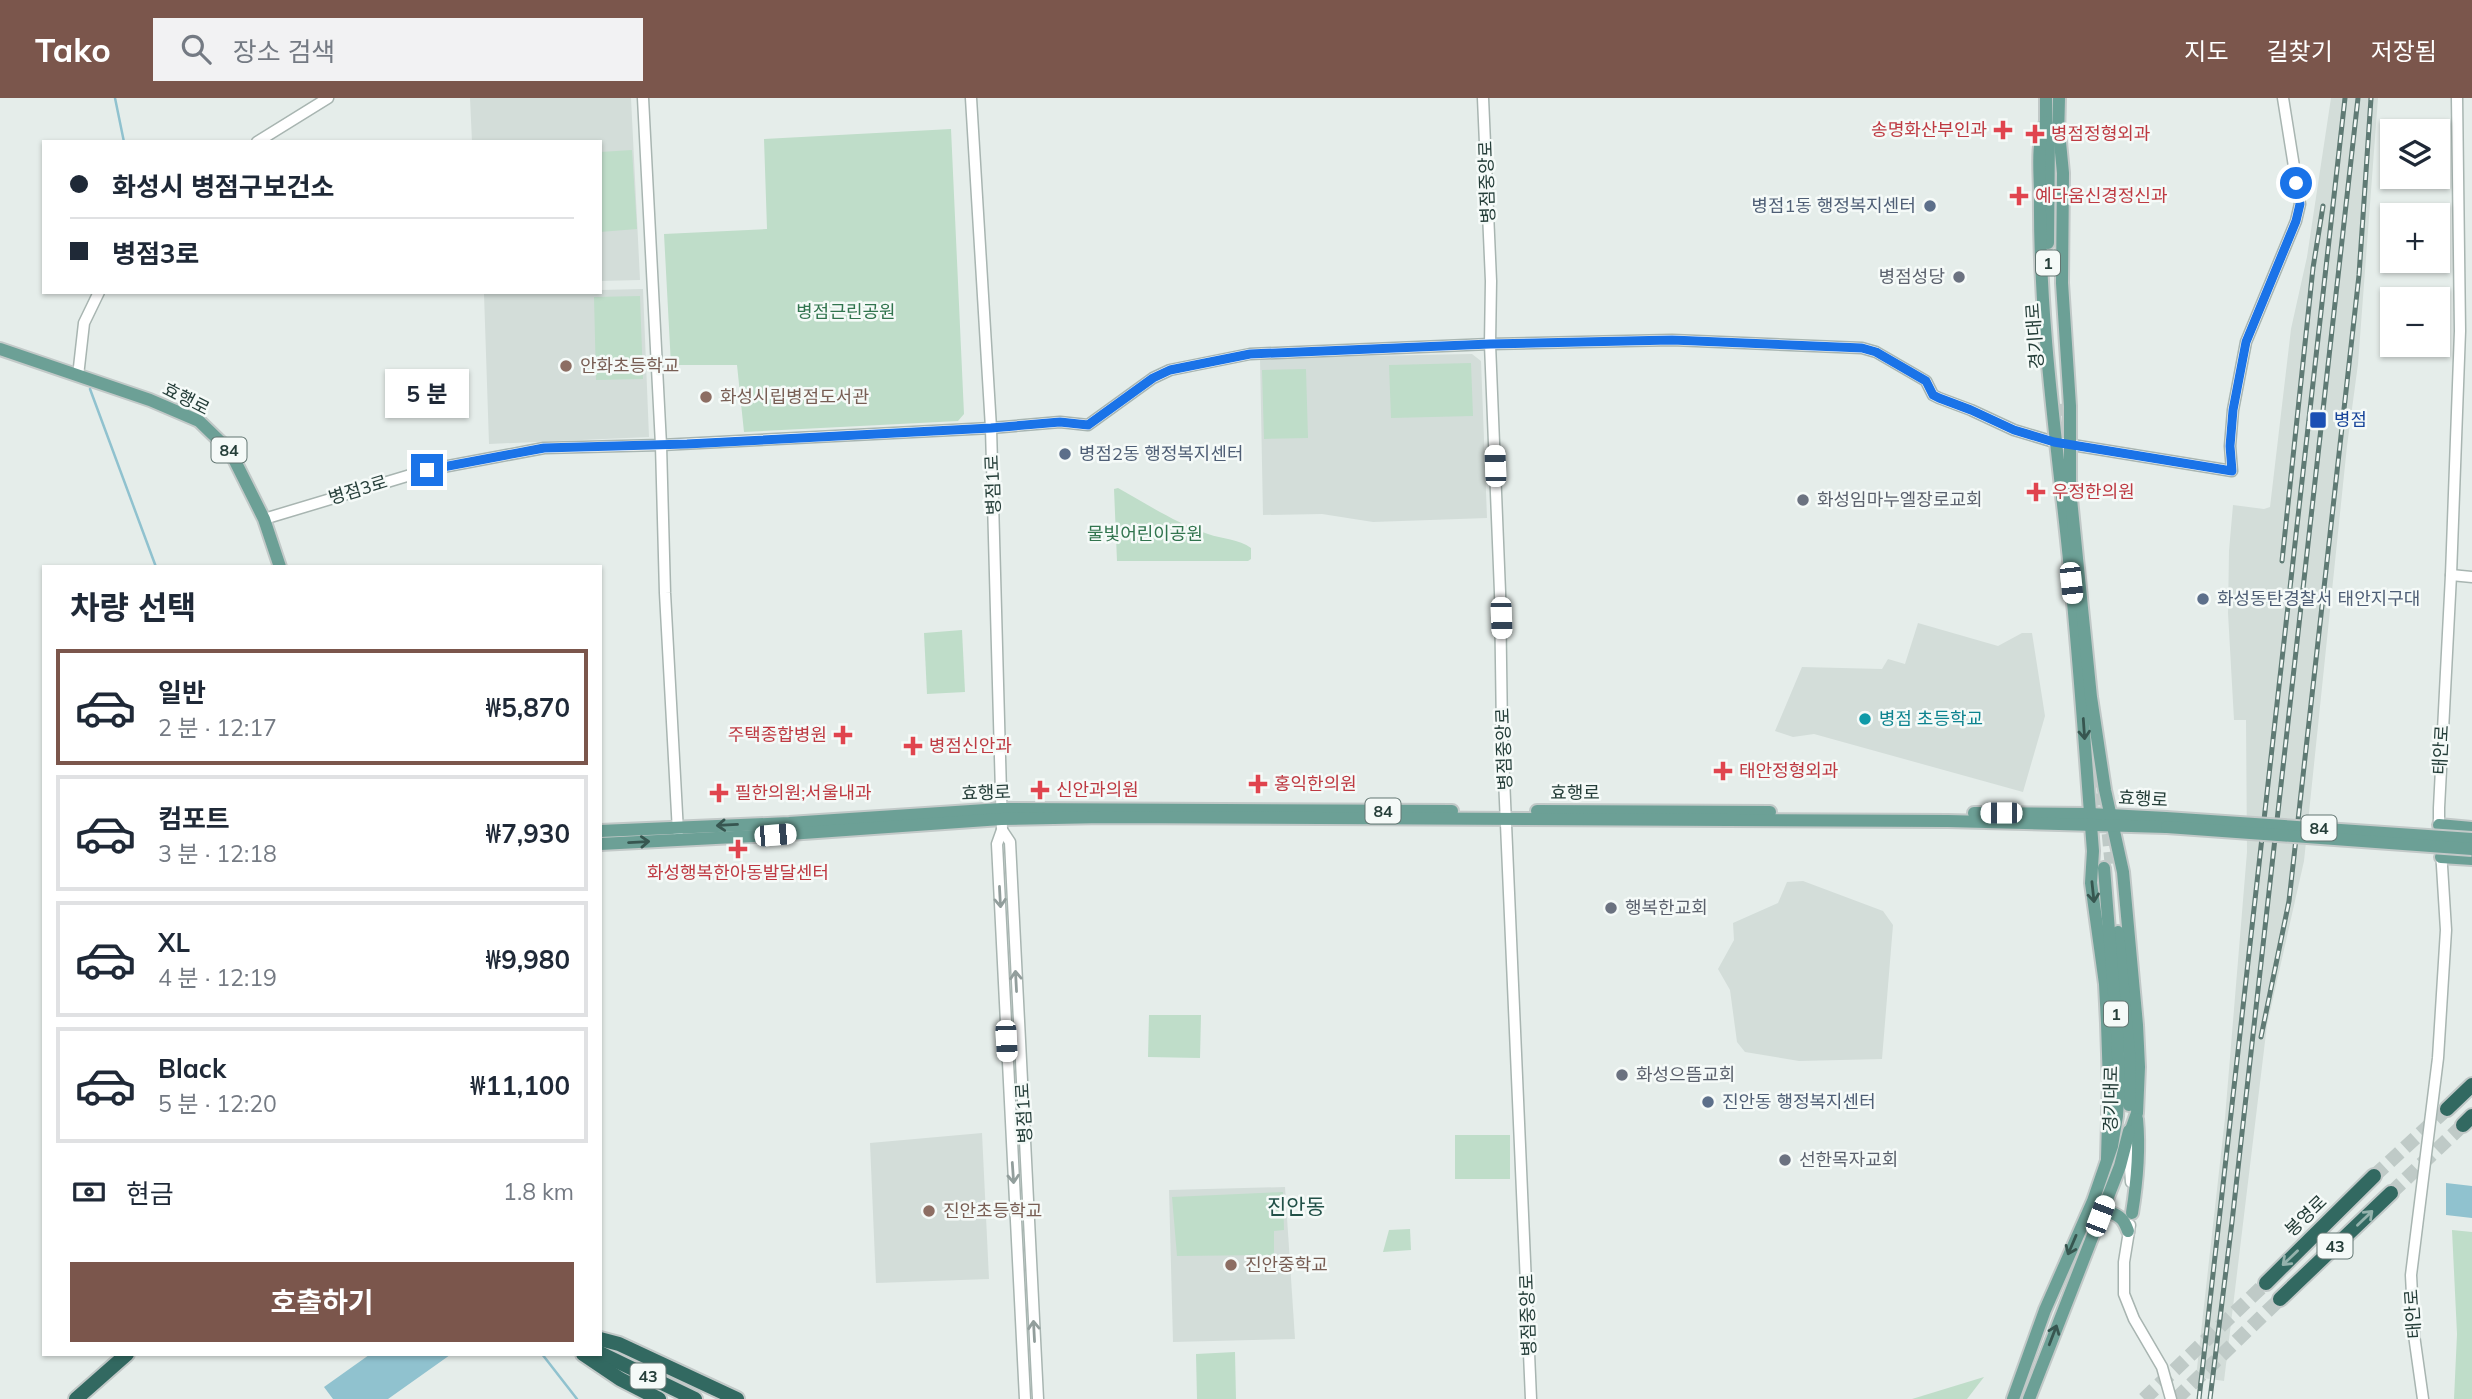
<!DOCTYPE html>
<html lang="ko">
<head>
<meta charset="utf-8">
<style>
  :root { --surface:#fff; --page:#f2f2f3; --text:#1f2937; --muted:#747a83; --line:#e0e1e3; --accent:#7b564c }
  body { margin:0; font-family:Mulish,"Noto Sans KR",sans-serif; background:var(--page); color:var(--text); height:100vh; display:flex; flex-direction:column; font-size:26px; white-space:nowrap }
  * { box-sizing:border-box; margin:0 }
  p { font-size:23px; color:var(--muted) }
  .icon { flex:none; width:38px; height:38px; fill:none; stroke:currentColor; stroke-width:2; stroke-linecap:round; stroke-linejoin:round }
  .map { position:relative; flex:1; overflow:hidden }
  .drawer { position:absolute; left:42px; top:467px; width:560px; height:791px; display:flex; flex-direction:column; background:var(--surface); border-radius:0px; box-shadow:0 2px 5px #0004 }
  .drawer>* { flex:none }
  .top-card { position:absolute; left:42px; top:42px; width:560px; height:154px; border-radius:0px; box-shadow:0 2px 5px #0004; display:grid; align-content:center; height:154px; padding:0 28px; background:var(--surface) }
  .fabs { position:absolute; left:2380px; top:21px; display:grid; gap:14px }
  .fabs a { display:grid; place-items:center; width:70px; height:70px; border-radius:0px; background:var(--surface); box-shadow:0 2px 5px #0004; font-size:35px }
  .end { position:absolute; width:32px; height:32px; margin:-16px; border:9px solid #1a73e8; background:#fff; box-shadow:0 0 0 4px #fff }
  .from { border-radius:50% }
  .bubble { position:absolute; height:49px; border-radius:0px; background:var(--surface); box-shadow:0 2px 5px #0004; font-size:23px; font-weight:700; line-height:49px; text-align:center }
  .car { position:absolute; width:21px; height:42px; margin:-21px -10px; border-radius:9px; box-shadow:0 0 5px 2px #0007; background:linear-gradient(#fff 24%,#345 0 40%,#fff 0 76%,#345 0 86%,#fff 0) }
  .top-card b { display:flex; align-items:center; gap:24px; height:66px; font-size:26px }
  .top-card b+b { border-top:2px solid var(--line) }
  .top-card i { width:18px; height:18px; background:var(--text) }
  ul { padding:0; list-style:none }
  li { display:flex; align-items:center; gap:21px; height:116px; margin:0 14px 10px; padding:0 14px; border:4px solid var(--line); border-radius:0px }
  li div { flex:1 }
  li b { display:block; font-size:26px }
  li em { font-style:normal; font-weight:700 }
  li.active { border-color:var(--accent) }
  li>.icon { width:63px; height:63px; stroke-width:1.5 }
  h2 { padding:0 28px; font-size:32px; line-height:84px }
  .pay { display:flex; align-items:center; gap:18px; height:77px; padding:0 28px; font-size:26px }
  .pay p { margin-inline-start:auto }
  .cta { display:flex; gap:14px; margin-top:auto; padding:14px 28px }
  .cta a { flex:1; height:80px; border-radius:0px; background:var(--accent); color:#fff; font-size:28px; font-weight:700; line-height:80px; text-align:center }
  header { display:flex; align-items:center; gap:42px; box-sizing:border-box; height:98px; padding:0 35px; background:var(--accent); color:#fff }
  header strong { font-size:33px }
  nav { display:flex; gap:38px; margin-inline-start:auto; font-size:24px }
  .search { width:490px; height:63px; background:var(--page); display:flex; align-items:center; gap:18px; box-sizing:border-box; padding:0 24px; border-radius:0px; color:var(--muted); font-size:26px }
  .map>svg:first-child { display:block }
</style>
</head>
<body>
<header>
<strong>Tako</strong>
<div class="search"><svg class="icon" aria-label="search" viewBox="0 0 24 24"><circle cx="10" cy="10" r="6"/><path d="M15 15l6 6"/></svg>장소 검색</div>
<nav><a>지도</a><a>길찾기</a><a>저장됨</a></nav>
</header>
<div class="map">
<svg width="2472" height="1301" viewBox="0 0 2472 1301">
  <rect width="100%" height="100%" fill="#e5edea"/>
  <g fill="#d3ddd9">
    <polygon points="470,0 631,0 640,182 600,183 600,44 472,44"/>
    <polygon points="2331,0 2378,0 2358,266 2347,348 2304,763 2267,927 2224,1283 2196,1279 2225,1020 2247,754 2246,622 2234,622 2228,515 2229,453 2233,407 2264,411 2270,409 2291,231 2307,159"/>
    <polygon points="643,191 649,339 489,346 484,196 600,194 600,192"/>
    <polygon points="1472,256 1481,263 1487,420 1373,424 1322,416 1263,417 1260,260"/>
    <polygon points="1918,525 1998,548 2022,535 2032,535 2045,618 2023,694 1814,636 1793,639 1775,633 1802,569 1882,571 1888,561 1905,566"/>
    <polygon points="1803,783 1883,813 1893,827 1882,961 1799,963 1745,954 1737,944 1730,892 1718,871 1734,842 1733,825 1778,805 1787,784"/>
    <polygon points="982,1035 989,1181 876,1185 870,1045"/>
    <polygon points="1285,1089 1295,1241 1173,1244 1169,1092"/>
  </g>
  <g fill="#bfddc9">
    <polygon points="951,31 964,316 958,323 744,334 737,267 671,267 664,136 767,131 764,41"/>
    <polygon points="632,52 637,131 600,134 600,54"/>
    <polygon points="640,198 643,281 596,282 594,199"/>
    <polygon points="1471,265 1473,318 1391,320 1389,267"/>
    <polygon points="1306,271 1308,340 1264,341 1262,272"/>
    <path d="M1118 390C1148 407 1176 425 1208 436 1222 441 1239 441 1251 450V461L1248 463H1117L1114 391Z"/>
    <polygon points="962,532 965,594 927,596 924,535"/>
    <polygon points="1149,917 1201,917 1200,960 1148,959"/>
    <rect x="1455" y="1037" width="55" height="44"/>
    <polygon points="1283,1094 1284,1132 1274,1133 1274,1157 1177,1158 1172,1099"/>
    <polygon points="1410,1131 1411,1152 1383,1154 1389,1132"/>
    <polygon points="2452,1132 2472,1134 2472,1301 2454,1301 2457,1236"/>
    <polygon points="1235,1254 1236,1301 1197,1301 1196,1256"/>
    <polygon points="1984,1279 1967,1301 1912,1301"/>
  </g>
  <g fill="#90c2cf">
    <polygon points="2446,1085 2472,1088 2472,1120 2446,1117"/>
    <polygon points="369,1257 369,1256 450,1257 388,1301 333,1301 324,1289"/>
  </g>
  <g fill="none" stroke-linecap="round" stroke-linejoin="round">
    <g stroke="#90c2cf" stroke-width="2.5">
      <polyline points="115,0 124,44"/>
      <polyline points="90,291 156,469"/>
      <polyline points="542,1256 577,1301"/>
    </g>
    <g stroke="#bfcac7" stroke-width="12" stroke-dasharray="12 6" stroke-linecap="butt">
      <polyline points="2059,306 2063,355"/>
      <polyline points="2089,624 2099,724"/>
      <polyline points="2106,718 2111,770"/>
    </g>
    <g stroke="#bfcac7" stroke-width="14" stroke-dasharray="14 7" stroke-linecap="butt">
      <polyline points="2374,1078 2447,1011"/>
      <polyline points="2391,1095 2463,1027"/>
      <polyline points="2144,1301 2266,1185"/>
      <polyline points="2176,1301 2280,1201"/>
    </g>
    <g stroke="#a8b5b1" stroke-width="13">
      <g id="minor">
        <polyline points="643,0 661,347 665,495 678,734"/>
        <polyline points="971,0 991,330 1002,732 997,746 1025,1301"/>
        <polyline points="1483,0 1491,183 1490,246 1500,494 1502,634 1531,1301"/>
        <polyline points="257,44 328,0"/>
        <polyline points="78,278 84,225 99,194"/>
        <polyline points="264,421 427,372 544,350 661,347 991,330 1060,324 1088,327 1153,280 1170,272 1250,256 1490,246 1672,242 1862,250 1876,254 1926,283 1933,297 1939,300 1971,312 2014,332 2054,344 2232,373 2230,348 2233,312 2246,244 2296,123 2300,106 2283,0"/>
        <polyline points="2451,477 2472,479"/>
        <polyline points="1002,732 1010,744 1038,1301"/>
        <polyline points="2439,734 2439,710 2451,477 2460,233 2457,0"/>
        <polyline points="2128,1040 2131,1084"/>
        <polyline points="2130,1127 2124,1164 2124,1196 2134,1221 2162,1269 2171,1301"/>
        <polyline points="2423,1301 2414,1237 2411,1177 2438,960 2446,832 2441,752"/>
      </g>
    </g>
    <g stroke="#c2c9c8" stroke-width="16">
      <g id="major">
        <polyline points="2046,0 2046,24 2049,32 2048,145"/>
        <path d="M2046 24C2036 46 2040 74 2040 98 2039 204 2052 309 2064 415 2077 527 2084 640 2093 753L2091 785 2105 886 2107 925 2109 986 2107 1061"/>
        <polyline points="2059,34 2063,75 2062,185 2070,308 2070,391 2091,599 2105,692 2123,774 2137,927 2139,969 2137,1015 2128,1040"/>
        <polyline points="2058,39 2059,0"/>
        <polyline points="0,251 150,302 199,323 230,353 264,421 280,469"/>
        <polyline points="1537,713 1770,714"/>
        <polyline points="1974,715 2090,716 2166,720"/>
        <polyline points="2439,727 2472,730"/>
        <polyline points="600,733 789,725 1001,711 1452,713"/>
        <polyline points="600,746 775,737 1001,721 1104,719 1948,723 2167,729"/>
        <polyline points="2441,759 2472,761"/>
        <polyline points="2118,834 2130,964 2129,1007"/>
        <path d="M2132 1115C2137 1084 2140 1053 2137 1021"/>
        <path d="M2100 1118 2109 1114C2121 1118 2124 1122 2128 1133"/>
        <polyline points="2013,1301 2045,1212 2093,1103 2112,1048 2117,1018 2119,983 2117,934 2104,770"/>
        <polyline points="2029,1301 2120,1068 2129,1033"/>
      </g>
    </g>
    <g stroke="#c2c9c8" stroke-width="18">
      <g id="highway">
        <polyline points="2447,1011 2472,987"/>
        <polyline points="2463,1027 2472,1018"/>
        <polyline points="2266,1185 2374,1078"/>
        <polyline points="2280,1201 2391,1095"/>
        <polyline points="600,1241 619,1246 737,1301"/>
        <polyline points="600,1255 695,1301"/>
        <polyline points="583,1256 620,1281 659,1301"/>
        <polyline points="76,1301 127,1256"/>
      </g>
    </g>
    <use href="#minor" stroke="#fff" stroke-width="10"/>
    <use href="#major" stroke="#6ca096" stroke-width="12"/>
    <use href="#highway" stroke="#326961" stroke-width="14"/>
    <g stroke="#5f7a74" stroke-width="5">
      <g id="rail">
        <polyline points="2282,463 2313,170 2323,108"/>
        <polyline points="2261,939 2289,803 2359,177 2371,0"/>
        <polyline points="2199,1301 2345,0"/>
        <polyline points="2210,1301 2232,1124 2358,0"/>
      </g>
    </g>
    <use href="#rail" stroke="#f5faf8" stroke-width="2.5" stroke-dasharray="8" stroke-linecap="butt"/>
    <g stroke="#c2c9c8" stroke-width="16" stroke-linecap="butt">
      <g id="major-bridge">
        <polyline points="2166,720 2472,741"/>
        <polyline points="2167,729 2472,751"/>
      </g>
    </g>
    <use href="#major-bridge" stroke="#6ca096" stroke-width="12"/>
  </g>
  <defs><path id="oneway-shaft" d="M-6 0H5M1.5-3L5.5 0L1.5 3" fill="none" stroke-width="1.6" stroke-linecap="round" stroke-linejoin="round" transform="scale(1.75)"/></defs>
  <g stroke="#375650">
    <use href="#oneway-shaft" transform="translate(2084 631) rotate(86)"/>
    <use href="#oneway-shaft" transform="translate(727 727) rotate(177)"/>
    <use href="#oneway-shaft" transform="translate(639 744) rotate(-3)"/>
    <use href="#oneway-shaft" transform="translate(2093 794) rotate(84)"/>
    <use href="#oneway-shaft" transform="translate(2072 1147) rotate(113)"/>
    <use href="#oneway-shaft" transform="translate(2053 1237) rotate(-69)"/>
  </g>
  <g stroke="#929e9c">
    <use href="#oneway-shaft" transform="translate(1000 799) rotate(87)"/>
    <use href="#oneway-shaft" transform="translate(1016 883) rotate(-93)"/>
    <use href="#oneway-shaft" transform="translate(1013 1075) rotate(86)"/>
    <use href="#oneway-shaft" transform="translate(1034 1233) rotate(-93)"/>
  </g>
  <g stroke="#94b2ac">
    <use href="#oneway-shaft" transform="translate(2365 1120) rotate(-44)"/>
    <use href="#oneway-shaft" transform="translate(2290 1160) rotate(136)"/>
  </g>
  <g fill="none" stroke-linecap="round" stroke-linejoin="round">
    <polyline stroke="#1a73e8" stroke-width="9" points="427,372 544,350 687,346 991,330 1060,324 1088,327 1153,280 1170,272 1250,256 1490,246 1672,242 1862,250 1876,254 1926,283 1933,297 1939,300 1971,312 2014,332 2054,344 2232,373 2230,348 2233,312 2246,244 2296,123 2300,106 2296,85"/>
  </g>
  <g fill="#e0444e" stroke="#f5faf8" stroke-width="2.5">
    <path d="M1999.5 21.5h7v7h7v7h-7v7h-7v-7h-7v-7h7z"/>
    <path d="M2031.5 25.5h7v7h7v7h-7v7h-7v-7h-7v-7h7z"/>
    <path d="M2015.5 87.5h7v7h7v7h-7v7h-7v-7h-7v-7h7z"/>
    <path d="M2032.5 383.5h7v7h7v7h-7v7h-7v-7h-7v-7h7z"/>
    <path d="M839.5 626.5h7v7h7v7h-7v7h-7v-7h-7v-7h7z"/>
    <path d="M909.5 637.5h7v7h7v7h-7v7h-7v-7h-7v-7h7z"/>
    <path d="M1719.5 662.5h7v7h7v7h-7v7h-7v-7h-7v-7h7z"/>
    <path d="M1254.5 675.5h7v7h7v7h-7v7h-7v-7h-7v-7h7z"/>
    <path d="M1036.5 681.5h7v7h7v7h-7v7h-7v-7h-7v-7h7z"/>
    <path d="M715.5 684.5h7v7h7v7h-7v7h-7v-7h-7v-7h7z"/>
    <path d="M734.5 740.5h7v7h7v7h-7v7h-7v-7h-7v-7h7z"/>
  </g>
  <g fill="#5c6f8a" stroke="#f5faf8" stroke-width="2.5">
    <circle cx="1930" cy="108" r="7"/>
    <circle cx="1065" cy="356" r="7"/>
    <circle cx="2203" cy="501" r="7"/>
    <circle cx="1708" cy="1004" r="7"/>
  </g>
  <g fill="#6b7280" stroke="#f5faf8" stroke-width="2.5">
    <circle cx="1959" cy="179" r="7"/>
    <circle cx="1803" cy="402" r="7"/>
    <circle cx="1611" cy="810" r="7"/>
    <circle cx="1622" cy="977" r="7"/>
    <circle cx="1785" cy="1062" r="7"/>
  </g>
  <g fill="#8d6e63" stroke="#f5faf8" stroke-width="2.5">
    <circle cx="566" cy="268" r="7"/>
    <circle cx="706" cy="299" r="7"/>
    <circle cx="929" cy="1113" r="7"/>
    <circle cx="1231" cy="1167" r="7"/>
  </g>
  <rect fill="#1a4fb4" stroke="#f5faf8" stroke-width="2.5" x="2309" y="313" width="18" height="18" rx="3.5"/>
  <circle fill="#0f9aa8" stroke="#f5faf8" stroke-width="2.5" cx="1865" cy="621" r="7"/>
  <g text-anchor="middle" stroke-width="5" stroke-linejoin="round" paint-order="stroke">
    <g fill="#f5faf8" stroke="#637672" stroke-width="2">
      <rect x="2036" y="152.5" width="24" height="25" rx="5"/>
      <rect x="211.5" y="339.5" width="35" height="25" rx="5"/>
      <rect x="1365.5" y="700.5" width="35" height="25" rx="5"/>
      <rect x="2301.5" y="717.5" width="35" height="25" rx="5"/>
      <rect x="2104" y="903.5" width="24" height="25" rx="5"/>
      <rect x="2317.5" y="1135.5" width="35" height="25" rx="5"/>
      <rect x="630.5" y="1265.5" width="35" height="25" rx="5"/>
    </g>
    <g font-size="16" font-weight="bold" fill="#253e39">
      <text x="2048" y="171">1</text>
      <text x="229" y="358">84</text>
      <text x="1383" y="719">84</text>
      <text x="2319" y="736">84</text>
      <text x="2116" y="922">1</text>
      <text x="2335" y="1154">43</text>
      <text x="648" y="1284">43</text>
    </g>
    <g font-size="18" fill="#be3a42" stroke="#f5faf8" text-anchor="start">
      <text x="1987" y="38" text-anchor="end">송명화산부인과</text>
      <text x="2051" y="42">병점정형외과</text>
      <text x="2035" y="104">예다움신경정신과</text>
      <text x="2052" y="400">우정한의원</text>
      <text x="827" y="643" text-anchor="end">주택종합병원</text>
      <text x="929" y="654">병점신안과</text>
      <text x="1739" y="679">태안정형외과</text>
      <text x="1274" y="692">홍익한의원</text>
      <text x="1056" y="698">신안과의원</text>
      <text x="735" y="701">필한의원;서울내과</text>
      <text x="738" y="781" text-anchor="middle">화성행복한아동발달센터</text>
    </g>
    <g font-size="18" fill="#253e39" stroke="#f5faf8">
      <text transform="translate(1487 84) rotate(-92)" y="6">병점중앙로</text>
      <text transform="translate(2035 238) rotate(-94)" y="6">경기대로</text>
      <text transform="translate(186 301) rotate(27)" y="6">효행로</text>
      <text transform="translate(993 387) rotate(-92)" y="6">병점1로</text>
      <text transform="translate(358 392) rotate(-17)" y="6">병점3로</text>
      <text transform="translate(1504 651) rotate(-92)" y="6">병점중앙로</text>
      <text transform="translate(2441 652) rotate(-87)" y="6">태안로</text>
      <text transform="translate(986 695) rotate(-2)" y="6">효행로</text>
      <text x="1575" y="701">효행로</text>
      <text transform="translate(2143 701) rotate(3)" y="6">효행로</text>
      <text transform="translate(2111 1001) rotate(-89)" y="6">경기대로</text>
      <text transform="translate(1024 1015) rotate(-93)" y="6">병점1로</text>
      <text transform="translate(2306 1118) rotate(-44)" y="6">봉영로</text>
      <text transform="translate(2413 1216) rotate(-94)" y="6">태안로</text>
      <text transform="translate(1528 1217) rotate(-92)" y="6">병점중앙로</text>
    </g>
    <g font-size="18" fill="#4e5e75" stroke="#f5faf8" text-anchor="start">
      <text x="1916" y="114" text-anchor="end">병점1동 행정복지센터</text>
      <text x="1079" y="362">병점2동 행정복지센터</text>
      <text x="2217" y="507">화성동탄경찰서 태안지구대</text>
      <text x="1722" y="1010">진안동 행정복지센터</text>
    </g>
    <g font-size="18" fill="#5b616d" stroke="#f5faf8" text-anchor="start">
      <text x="1945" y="185" text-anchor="end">병점성당</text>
      <text x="1817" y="408">화성임마누엘장로교회</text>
      <text x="1625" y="816">행복한교회</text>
      <text x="1636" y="983">화성으뜸교회</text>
      <text x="1799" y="1068">선한목자교회</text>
    </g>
    <g font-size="18" fill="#31744e" stroke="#f5faf8">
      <text x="846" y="220">병점근린공원</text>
      <text x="1145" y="442">물빛어린이공원</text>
    </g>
    <g font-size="18" fill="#785e54" stroke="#f5faf8" text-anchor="start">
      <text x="580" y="274">안화초등학교</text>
      <text x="720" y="305">화성시립병점도서관</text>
      <text x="943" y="1119">진안초등학교</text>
      <text x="1245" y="1173">진안중학교</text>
    </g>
    <g font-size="18" fill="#164399" stroke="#f5faf8" text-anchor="start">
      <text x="2334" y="328">병점</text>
    </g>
    <g font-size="18" fill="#0d838f" stroke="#f5faf8" text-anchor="start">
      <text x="1879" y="627">병점 초등학교</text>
    </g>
    <g font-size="21" fill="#215047" stroke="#f5faf8">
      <text x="1296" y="1116">진안동</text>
    </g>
  </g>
</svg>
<div class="fabs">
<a><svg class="icon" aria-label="layers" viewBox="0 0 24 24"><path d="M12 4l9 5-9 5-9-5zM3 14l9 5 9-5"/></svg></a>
<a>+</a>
<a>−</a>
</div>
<i class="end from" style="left:2296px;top:85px"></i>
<i class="end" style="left:427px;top:372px"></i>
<div class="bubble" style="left:385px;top:271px;width:84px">5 분</div>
<i class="car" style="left:1495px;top:368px;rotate:358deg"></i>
<i class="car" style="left:2071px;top:485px;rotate:174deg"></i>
<i class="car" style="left:1501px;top:520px;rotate:178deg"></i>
<i class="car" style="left:2001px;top:715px;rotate:270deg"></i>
<i class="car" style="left:775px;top:737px;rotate:85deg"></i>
<i class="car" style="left:1006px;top:943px;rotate:177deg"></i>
<i class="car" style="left:2100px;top:1118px;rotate:21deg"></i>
<div class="top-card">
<b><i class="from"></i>화성시 병점구보건소</b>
<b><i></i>병점3로</b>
</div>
<section class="drawer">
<h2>차량 선택</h2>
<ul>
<li class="active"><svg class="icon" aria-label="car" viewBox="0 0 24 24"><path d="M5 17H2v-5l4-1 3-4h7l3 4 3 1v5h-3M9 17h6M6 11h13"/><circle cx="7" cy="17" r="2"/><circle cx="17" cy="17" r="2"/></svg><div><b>일반</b><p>2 분 · 12:17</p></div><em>₩5,870</em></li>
<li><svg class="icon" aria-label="car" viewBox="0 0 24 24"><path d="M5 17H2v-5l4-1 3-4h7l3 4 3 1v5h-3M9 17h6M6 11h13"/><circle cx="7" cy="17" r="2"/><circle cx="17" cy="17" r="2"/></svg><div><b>컴포트</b><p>3 분 · 12:18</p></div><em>₩7,930</em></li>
<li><svg class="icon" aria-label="car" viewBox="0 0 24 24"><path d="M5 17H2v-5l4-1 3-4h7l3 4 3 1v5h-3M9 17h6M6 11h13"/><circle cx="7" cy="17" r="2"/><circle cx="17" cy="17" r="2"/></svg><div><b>XL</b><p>4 분 · 12:19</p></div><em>₩9,980</em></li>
<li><svg class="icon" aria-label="car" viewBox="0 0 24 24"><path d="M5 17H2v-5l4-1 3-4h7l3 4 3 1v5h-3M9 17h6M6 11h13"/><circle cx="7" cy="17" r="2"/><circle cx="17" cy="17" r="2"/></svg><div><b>Black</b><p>5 분 · 12:20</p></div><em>₩11,100</em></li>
</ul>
<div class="pay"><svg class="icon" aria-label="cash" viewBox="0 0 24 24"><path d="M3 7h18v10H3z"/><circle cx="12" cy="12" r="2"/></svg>현금<p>1.8 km</p></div>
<div class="cta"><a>호출하기</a></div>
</section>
</div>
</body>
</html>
